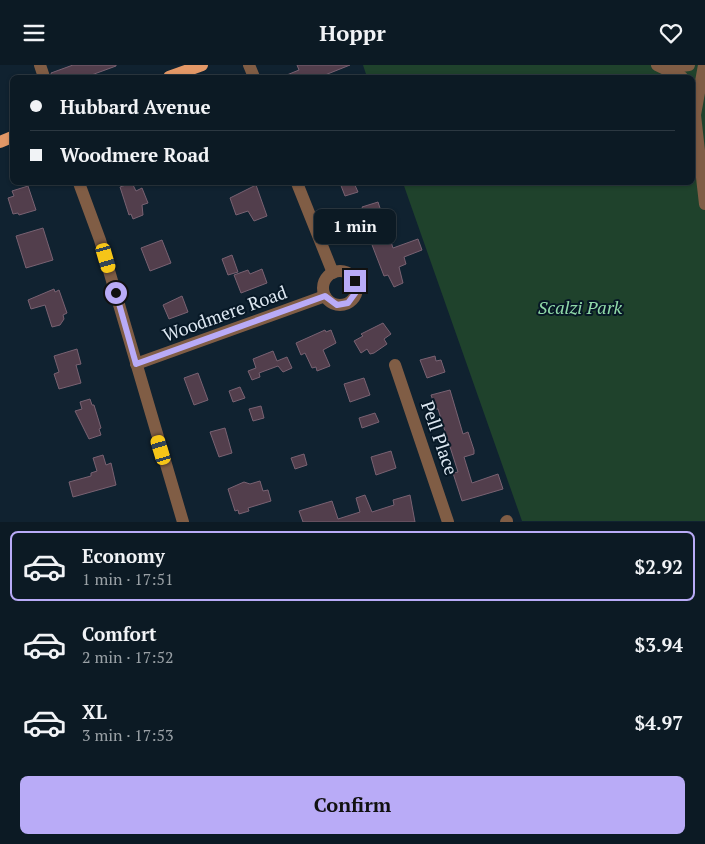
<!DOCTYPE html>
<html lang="en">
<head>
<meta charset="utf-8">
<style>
  :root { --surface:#0c1a24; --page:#15232c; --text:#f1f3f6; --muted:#9aa1a6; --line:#2c3841; --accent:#b9abf7 }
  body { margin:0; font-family:"PT Serif",serif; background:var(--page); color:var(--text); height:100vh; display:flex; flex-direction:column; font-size:19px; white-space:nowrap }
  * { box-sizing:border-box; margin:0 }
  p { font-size:16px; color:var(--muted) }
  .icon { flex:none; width:28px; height:28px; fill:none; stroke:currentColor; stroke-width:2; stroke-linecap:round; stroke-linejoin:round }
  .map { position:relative; height:457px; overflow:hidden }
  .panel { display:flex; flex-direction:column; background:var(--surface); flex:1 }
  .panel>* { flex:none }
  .banner { position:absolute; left:10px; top:10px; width:685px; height:110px; border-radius:8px; box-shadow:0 1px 4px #0004,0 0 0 1px var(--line); display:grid; align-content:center; height:110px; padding:0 20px; background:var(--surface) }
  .end { position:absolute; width:22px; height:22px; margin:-11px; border:6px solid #b9abf7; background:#111; box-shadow:0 0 0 2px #111 }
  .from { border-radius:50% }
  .bubble { position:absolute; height:35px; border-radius:8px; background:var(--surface); box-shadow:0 1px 4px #0004,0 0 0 1px var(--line); font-size:16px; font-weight:700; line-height:35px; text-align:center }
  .car { position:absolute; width:15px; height:30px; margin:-15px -8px; border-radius:6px; box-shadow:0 0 4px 1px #0007; background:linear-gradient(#f5c518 24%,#345 0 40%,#f5c518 0 76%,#345 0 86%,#f5c518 0) }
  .banner b { display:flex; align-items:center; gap:18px; height:48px; font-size:19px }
  .banner b+b { border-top:1px solid var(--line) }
  .banner i { width:12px; height:12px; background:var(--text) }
  ul { padding:9px 0 0; list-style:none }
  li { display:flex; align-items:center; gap:15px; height:70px; margin:0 10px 8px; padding:0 10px; border:2px solid transparent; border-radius:8px }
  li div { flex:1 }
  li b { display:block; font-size:19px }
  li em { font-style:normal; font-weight:700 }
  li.on { border-color:var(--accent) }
  li>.icon { width:45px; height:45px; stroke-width:1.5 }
  .primary-button { display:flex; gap:10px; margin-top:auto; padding:10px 20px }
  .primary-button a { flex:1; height:58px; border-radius:8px; background:var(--accent); color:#111; font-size:20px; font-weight:700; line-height:58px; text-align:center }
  header { display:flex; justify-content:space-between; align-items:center; height:65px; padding:0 20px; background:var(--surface); font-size:22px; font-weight:700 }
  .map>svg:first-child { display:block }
</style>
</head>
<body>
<header><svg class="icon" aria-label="menu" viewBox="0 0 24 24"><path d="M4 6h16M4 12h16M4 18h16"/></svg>Hoppr<svg class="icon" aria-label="heart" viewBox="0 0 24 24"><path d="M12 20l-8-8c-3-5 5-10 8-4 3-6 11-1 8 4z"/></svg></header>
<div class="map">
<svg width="705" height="457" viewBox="0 0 705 457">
  <rect width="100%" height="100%" fill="#102230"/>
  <polygon fill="#1f422c" points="363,0 705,0 705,456 522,456 403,118 692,118 692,12 367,12"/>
  <g fill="#523e4c" stroke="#796272">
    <polygon points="73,0 116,0 116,1 86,12 52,12 51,8"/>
    <polygon points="297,0 350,0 320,12 282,12 299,5"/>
    <polygon points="132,118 136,126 142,123 148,138 142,140 143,150 133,154 131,149 129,150 120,122"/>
    <polygon points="340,118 354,118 358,127 345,131"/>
    <polygon points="256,120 267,151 254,156 248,146 236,150 230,133"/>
    <polygon points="28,121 36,145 19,150 18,148 13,149 8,133 14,131 12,126"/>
    <polygon points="378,137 393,183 418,174 422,185 404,192 406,199 399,202 403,218 394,222 388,210 384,211 364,159 368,157 362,142"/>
    <polygon points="43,163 53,195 26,203 16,171"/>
    <polygon points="162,175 171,198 150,206 141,183"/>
    <polygon points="232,190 238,207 228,210 222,194"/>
    <polygon points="262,204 267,218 241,228 234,210 248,205 250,209"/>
    <polygon points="54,224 55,227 59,225 67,248 63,250 64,254 60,260 52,262 45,240 31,244 28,235"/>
    <polygon points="182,231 188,247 169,254 163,240"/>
    <polygon points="383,258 391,269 384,274 387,279 374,288 370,289 367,284 361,288 354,276 363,271 361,269"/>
    <polygon points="325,265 326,267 331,265 336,278 323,285 330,301 317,306 316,302 312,303 305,288 301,290 296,278"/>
    <polygon points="77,284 81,299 76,300 81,318 59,324 54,309 59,307 54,291"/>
    <polygon points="273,286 277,296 287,292 292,303 283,307 278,301 259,308 260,312 252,315 248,306 256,303 253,294"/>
    <polygon points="435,291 436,296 441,295 445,307 427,313 420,295"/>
    <polygon points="198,308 208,335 194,340 184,313"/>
    <polygon points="364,313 370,330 350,337 344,319"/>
    <polygon points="240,322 245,333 233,337 229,326"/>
    <polygon points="450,325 463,369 468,367 474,385 474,389 464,392 472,418 498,409 503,424 462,436 453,408 458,407 438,344 436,344 431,330"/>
    <polygon points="90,334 92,340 94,340 101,363 99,364 101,370 89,374 75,346 82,344 80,337"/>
    <polygon points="261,341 264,353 253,356 249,344"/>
    <polygon points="375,348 379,357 362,363 359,353"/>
    <polygon points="225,363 232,388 219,392 210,367"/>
    <polygon points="391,386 396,403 376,410 371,392"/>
    <polygon points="304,389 307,400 295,404 291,393"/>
    <polygon points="103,390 106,400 111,398 116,420 73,432 69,417 91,411 91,408 97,406 93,393"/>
    <polygon points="260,416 263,426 268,425 271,436 248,443 249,446 239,449 238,445 235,446 228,424 244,417 250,419"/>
    <polygon points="365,430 372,447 394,440 393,435 410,430 415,457 303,457 299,446 332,436 338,454 360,447 356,433"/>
  </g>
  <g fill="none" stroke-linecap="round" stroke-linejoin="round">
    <g stroke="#805d45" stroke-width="12">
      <polyline points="40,0 44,12"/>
      <polyline points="249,0 254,12"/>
      <polyline points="657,0 682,12"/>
      <polyline points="704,0 695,50 705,139"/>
      <polyline points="667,3 689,0"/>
      <polyline points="79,118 100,175 183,457"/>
      <polyline points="297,118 333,208"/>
      <circle cx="340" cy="223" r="17"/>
      <polyline points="136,299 325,231"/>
      <polyline points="395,300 448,457"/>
      <polyline points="506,457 507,456"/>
    </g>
    <g stroke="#e39867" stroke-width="12">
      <polyline points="169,12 202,0"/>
      <polyline points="0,77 12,72"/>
    </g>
  </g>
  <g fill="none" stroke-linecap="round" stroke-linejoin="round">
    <polyline stroke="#b9abf7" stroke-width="6" points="116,228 136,299 325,231 337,240 348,238 356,227 355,216"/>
  </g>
  <g text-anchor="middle" stroke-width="4" stroke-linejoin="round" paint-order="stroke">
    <g font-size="18" font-style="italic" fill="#90d9a9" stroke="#071826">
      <text x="580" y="249">Scalzi Park</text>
    </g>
    <g font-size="18" fill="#dde8f2" stroke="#071826">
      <text transform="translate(225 249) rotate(-20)" y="6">Woodmere Road</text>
      <text transform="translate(439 373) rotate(71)" y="6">Pell Place</text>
    </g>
  </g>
</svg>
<i class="end from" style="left:116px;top:228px"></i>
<i class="end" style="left:355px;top:216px"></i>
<div class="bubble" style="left:314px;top:144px;width:82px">1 min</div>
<i class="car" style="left:106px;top:193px;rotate:164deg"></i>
<i class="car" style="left:161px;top:385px;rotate:343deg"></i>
<div class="banner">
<b><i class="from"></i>Hubbard Avenue</b>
<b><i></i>Woodmere Road</b>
</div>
</div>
<section class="panel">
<ul>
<li class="on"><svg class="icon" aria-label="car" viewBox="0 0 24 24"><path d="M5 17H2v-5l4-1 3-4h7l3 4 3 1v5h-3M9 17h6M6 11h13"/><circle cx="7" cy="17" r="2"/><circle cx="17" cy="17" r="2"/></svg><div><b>Economy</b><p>1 min · 17:51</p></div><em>$2.92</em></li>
<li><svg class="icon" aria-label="car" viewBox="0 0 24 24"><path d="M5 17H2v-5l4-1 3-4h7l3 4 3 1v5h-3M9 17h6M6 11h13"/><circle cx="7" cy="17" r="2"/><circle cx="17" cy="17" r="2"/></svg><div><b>Comfort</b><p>2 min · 17:52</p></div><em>$3.94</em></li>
<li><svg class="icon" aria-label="car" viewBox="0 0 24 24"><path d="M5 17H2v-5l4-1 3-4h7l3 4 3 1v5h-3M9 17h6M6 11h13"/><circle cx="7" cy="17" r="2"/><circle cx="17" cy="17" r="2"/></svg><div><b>XL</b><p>3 min · 17:53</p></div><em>$4.97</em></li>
</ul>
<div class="primary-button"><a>Confirm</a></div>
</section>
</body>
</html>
